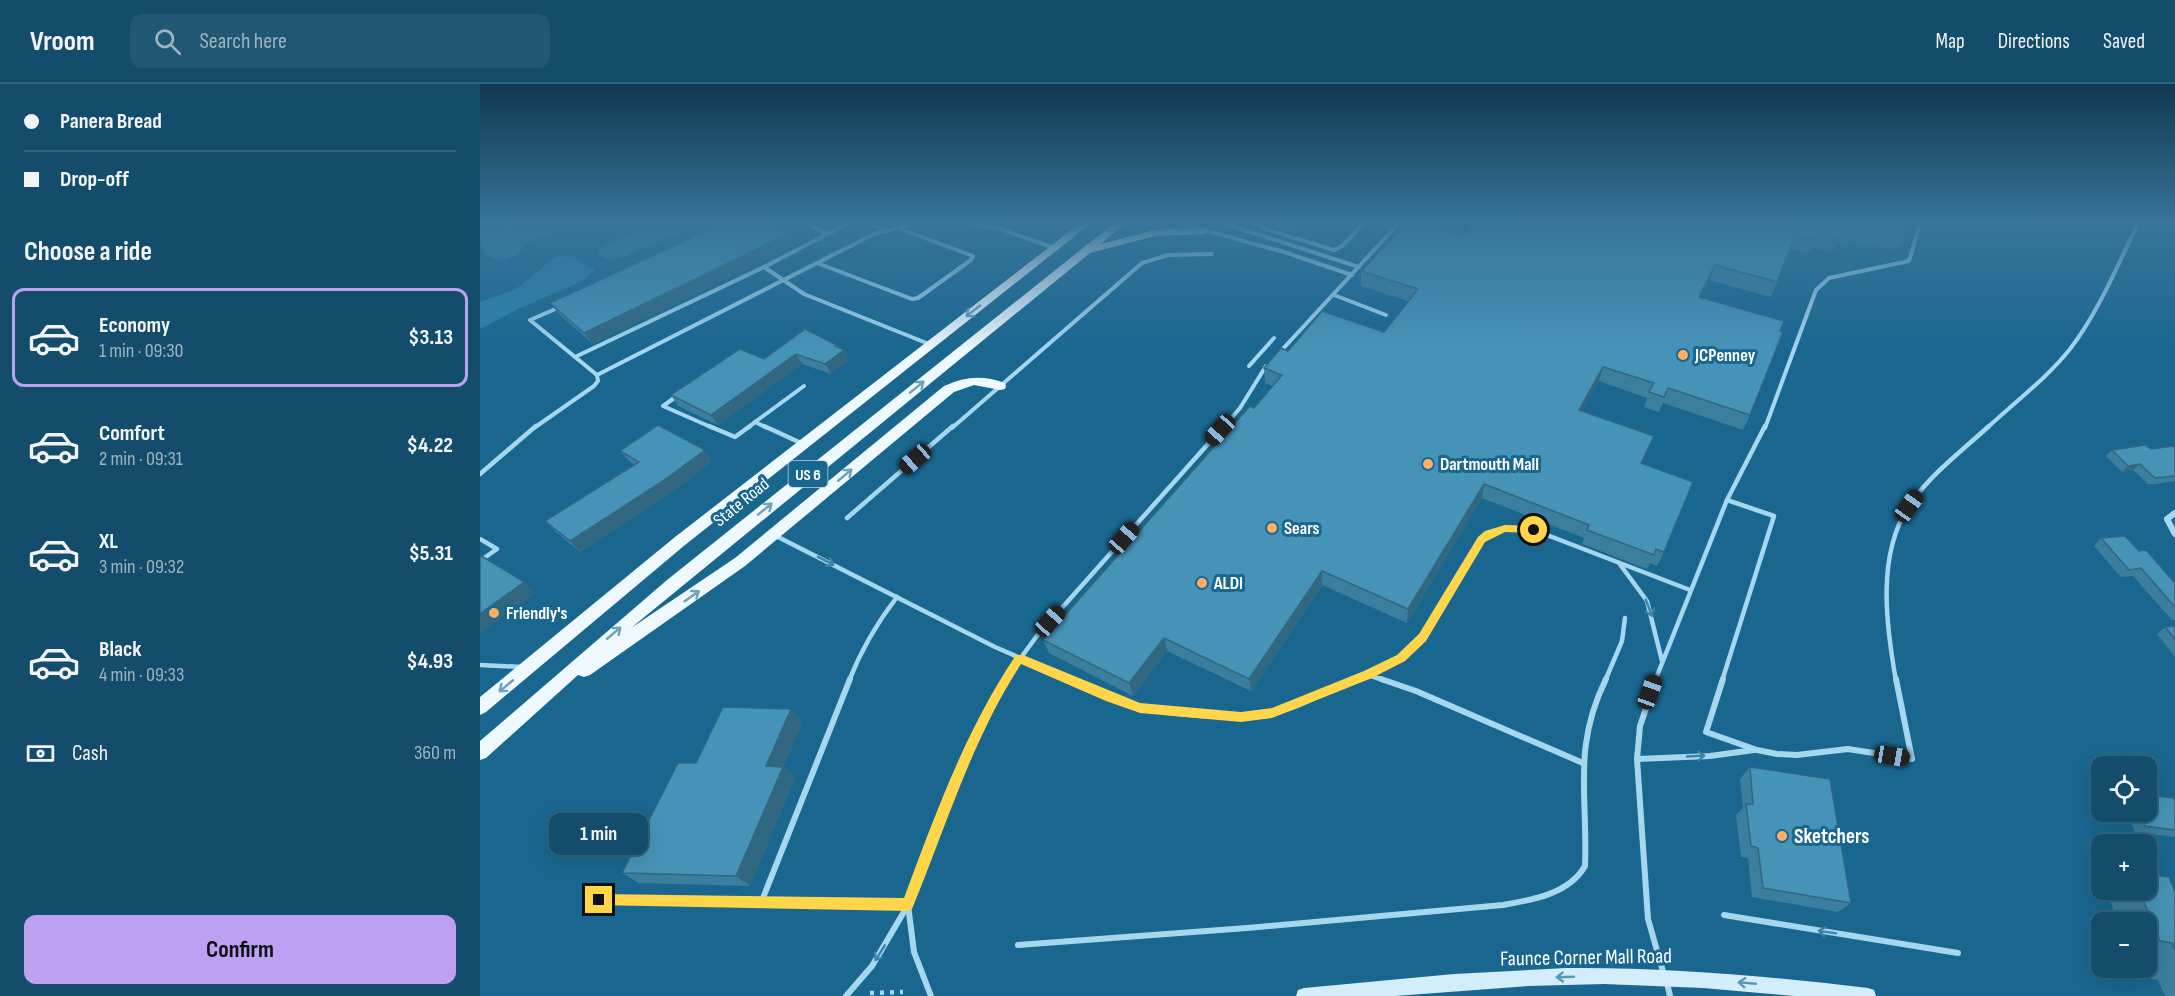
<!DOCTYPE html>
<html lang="en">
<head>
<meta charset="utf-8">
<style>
  :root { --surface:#134d6b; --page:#205773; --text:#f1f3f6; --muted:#9db4c1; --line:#32647e; --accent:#bca0f2 }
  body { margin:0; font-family:"Sofia Sans Condensed",sans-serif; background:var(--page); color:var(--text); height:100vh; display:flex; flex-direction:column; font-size:22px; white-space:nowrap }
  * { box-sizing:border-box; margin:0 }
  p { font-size:20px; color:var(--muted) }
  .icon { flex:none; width:33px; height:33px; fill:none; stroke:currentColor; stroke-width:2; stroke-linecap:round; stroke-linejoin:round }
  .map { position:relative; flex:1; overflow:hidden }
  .panel { display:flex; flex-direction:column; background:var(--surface); width:480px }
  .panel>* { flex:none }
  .top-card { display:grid; align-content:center; height:132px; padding:0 24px; background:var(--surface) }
  .fabs { position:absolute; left:1611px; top:672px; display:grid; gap:12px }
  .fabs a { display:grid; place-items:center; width:66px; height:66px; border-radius:12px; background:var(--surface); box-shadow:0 6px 24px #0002,0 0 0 2px var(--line); font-size:30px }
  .end { position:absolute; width:27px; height:27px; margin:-14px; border:8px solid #ffd54a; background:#111; box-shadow:0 0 0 3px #111 }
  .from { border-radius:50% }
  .bubble { position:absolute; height:42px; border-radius:12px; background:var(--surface); box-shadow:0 6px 24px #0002,0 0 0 2px var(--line); font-size:20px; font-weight:700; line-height:42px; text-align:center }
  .car { position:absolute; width:18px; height:36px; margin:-18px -9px; border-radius:8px; box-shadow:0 0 4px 2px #0007; background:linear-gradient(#222 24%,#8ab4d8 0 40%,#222 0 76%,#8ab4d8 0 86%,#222 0) }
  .top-card b { display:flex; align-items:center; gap:21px; height:57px; font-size:22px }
  .top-card b+b { border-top:2px solid var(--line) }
  .top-card i { width:15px; height:15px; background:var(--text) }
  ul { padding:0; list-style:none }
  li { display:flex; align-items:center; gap:18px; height:99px; margin:0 12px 9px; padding:0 12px; border:3px solid transparent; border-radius:12px }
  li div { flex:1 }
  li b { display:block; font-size:22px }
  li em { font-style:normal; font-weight:700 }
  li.selected { border-color:var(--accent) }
  li>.icon { width:54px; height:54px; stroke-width:1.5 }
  h2 { padding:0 24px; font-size:27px; line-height:72px }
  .pay { display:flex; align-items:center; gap:15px; height:66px; padding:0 24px; font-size:22px }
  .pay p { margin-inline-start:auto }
  .action { display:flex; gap:12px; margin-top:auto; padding:12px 24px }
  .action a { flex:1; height:69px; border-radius:12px; background:var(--accent); color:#111; font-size:24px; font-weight:700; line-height:69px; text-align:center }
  header { display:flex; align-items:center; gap:36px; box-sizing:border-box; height:84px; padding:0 30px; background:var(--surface); border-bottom:2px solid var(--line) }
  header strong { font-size:28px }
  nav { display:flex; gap:33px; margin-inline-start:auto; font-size:21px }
  .search { width:420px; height:54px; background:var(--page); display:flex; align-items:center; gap:15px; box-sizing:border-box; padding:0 21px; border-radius:12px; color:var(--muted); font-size:22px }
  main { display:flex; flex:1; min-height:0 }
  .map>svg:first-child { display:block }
</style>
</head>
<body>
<header>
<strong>Vroom</strong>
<div class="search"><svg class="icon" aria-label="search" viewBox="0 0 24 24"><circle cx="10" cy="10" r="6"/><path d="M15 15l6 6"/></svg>Search here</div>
<nav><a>Map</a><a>Directions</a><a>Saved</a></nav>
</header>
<main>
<section class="panel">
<div class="top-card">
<b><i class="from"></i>Panera Bread</b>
<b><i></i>Drop-off</b>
</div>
<h2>Choose a ride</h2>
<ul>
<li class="selected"><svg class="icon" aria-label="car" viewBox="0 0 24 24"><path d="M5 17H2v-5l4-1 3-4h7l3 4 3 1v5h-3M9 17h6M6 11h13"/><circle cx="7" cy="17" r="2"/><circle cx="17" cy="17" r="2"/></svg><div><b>Economy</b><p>1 min · 09:30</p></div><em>$3.13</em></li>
<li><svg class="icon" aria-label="car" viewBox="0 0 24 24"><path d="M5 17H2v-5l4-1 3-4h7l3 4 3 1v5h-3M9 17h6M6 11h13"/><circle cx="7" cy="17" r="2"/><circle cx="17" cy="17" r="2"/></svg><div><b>Comfort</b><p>2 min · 09:31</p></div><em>$4.22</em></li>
<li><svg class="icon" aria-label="car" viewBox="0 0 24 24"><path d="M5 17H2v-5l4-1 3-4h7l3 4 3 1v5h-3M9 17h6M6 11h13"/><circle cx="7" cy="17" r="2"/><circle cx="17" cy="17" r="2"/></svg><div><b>XL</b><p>3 min · 09:32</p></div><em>$5.31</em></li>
<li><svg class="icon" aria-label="car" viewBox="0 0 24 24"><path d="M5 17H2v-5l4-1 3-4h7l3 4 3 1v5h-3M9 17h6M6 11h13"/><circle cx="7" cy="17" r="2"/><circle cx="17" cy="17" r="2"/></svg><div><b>Black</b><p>4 min · 09:33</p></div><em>$4.93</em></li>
</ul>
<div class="pay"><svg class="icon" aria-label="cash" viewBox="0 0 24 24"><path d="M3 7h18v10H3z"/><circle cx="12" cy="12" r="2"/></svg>Cash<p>360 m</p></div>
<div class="action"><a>Confirm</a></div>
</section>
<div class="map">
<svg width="1695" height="912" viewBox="0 0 1695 912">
  <rect width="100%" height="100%" fill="#19678f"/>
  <g fill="#2981ab">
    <polygon points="0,140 67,140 79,145 46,159 38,170 22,177 4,170 0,156"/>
    <polygon points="170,140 217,140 143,173 130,176 119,172 118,166 123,162"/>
    <polygon points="83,171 94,173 115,187 101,198 40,224 0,245 0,218 36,205 74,174"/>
  </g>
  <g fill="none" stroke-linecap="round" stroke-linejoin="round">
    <polyline stroke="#a6d7ef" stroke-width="4.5" stroke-dasharray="4 6" stroke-linecap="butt" points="390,909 423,908"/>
    <g stroke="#a6d7ef" stroke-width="4">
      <polyline points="328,140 346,150"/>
      <polyline points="393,140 406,147"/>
      <polyline points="488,140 518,144 574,164"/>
      <polyline points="702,140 804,168 872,191"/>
      <polyline points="746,140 879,183"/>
      <polyline points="777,140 785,145 854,166 862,162 883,140"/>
      <polyline points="337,179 432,215 438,214 491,176 493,172 421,145"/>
      <polyline points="284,183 324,210 449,260"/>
      <polyline points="854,211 906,231"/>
      <polyline points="80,223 50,236 117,291 396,149 434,140"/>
      <polyline points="800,268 918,140"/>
      <polyline points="95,273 284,183 367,140"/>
      <polyline points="769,282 794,254"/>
      <polyline points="197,312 183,322 233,344"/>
      <polyline points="54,344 114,302 118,297 117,291"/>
      <polyline points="268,344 275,338"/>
      <polyline points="287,344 275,338 324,302"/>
      <polyline points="472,344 662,179 688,171 732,170"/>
      <polyline points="743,344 760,324 786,282"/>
      <polyline points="1285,344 1336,206 1349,194 1429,177 1440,140"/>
      <path d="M1507 344C1535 318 1567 294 1590 265 1619 227 1637 182 1658 140"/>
    </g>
    <g stroke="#a6d7ef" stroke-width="4.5">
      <polyline points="229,342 255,353 270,342"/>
      <polyline points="284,342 321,359"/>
      <polyline points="0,390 56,342"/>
      <polyline points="367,434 473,342"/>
      <polyline points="296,452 515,563 593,597"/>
      <polyline points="0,455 17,465 0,477"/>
      <polyline points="1139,479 1167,517 1182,577"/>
      <polyline points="0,581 43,583"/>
      <polyline points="888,591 906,597"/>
      <path d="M369 597C381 566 397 539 417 513"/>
      <polyline points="524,597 556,553 744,342"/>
      <polyline points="869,597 921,574 943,553 1002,455 1008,450 1025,444 1054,446 1210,506"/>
      <polyline points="1125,597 1142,557 1145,534"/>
      <polyline points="1175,597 1247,416 1285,342"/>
      <polyline points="1242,597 1294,432 1247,416"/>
      <path d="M1416 597C1406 541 1396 468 1431 419 1452 389 1483 366 1509 342"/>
    </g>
    <g stroke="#a6d7ef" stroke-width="6">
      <path d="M590 595C608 603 626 614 645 619 679 630 757 637 792 629 819 623 847 607 873 595"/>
      <polyline points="901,595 936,607 1103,679"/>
      <polyline points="1176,595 1160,642 1157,675 1168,835 1184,891"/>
      <polyline points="1243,595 1226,648 1277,666 1297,670 1317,671 1368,665 1432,675 1416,595"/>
      <polyline points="1157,675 1230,672 1274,666"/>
      <polyline points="119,816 428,821"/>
      <polyline points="281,819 370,595"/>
      <polyline points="428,821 434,868 451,912"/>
      <polyline points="1244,831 1478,869"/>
      <path d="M538 861 767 844 1023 821C1052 816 1089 810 1105 782 1108 711 1092 664 1126 595"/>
      <polyline points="1187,899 1190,912"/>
      <polyline points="366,912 392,882 428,821 468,715 525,595"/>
    </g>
    <polyline stroke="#a6d7ef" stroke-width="6" points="1695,429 1687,435 1695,450"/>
    <path fill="#d3edfa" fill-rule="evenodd" d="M1086 884C1188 883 1287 892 1388 904L1394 906 1396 912H1314L1223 904 1124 900 1049 902 915 912H816L818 906 824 904 974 890Z"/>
    <g fill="#eef8ff" fill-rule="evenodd">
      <polygon points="599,140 610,140 205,461 6,628 0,631 0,613 195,453"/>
      <path d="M633 140H644L621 160 674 146 724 144 729 147 724 150 675 152 610 169 151 544 255 474 464 302C486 292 503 291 525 299L526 302 525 305 520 306 494 301 474 308 265 482 110 591 104 593 98 591 6 674 0 676V657L187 496Z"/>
    </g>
  </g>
  <g fill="#3c7e9e">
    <polygon points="787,140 825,140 814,150"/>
    <polygon points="1427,140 1424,152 1416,166 1388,159 1387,162 1373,158 1356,160 1352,168 1331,163 1328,169 1310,165 1291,213 1229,196 1221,213 1270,331 1263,346 1183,319 1179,328 1164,323 1167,314 1119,297 1102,327 1174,352 1162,380 1184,468 1177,482 1170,479 1167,485 1102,460 1104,454 1002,414 927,539 842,501 771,607 687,567 653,612 569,569 563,556 774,324 793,302 785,299 784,284 808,267 904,248 928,217 881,202 881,187 982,152"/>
    <polygon points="308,150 314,161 113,260 79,230 70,219"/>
    <polygon points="357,261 359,263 364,266 369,276 351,290 322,280 238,341 198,322 191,311 284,275"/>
    <polygon points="1695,364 1695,397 1676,400 1668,400 1653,386 1642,388 1626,372 1632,366"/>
    <polygon points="140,367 233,377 192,408 100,468 76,448 65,437 154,381 150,378"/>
    <polygon points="1621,454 1659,467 1695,499 1695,536 1692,536 1653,492 1641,493 1614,462"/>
    <polygon points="1695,542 1695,573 1677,550 1685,543"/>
    <polygon points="323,637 303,683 315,694 270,802 159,799 142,789 216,679"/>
    <polygon points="1270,683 1371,819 1358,828 1272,813 1268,774 1261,773 1256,731 1263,724 1260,695"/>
    <polygon points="1695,717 1695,753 1655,748 1646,728 1666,728"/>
    <polygon points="1626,806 1666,806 1695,808 1695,912 1685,912 1678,896 1671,895 1666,883 1666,838 1638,838"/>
  </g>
  <g fill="#316781">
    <polygon points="817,140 825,140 814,150 814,142"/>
    <polygon points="308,150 314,161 113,260 104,249"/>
    <polygon points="1235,181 1229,196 1214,227 1219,213"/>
    <polygon points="357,261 361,268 364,266 369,276 351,290 345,280 355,262"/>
    <polygon points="316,270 322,280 238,341 231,331"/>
    <polygon points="1123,283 1119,297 1095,341 1099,326"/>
    <polygon points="1174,352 1168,367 1156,394 1161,379"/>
    <polygon points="225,366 233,377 192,408 100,468 90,457"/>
    <polygon points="1660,380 1653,386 1642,388 1648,382"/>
    <polygon points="1004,400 1002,414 927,539 928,525"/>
    <polygon points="842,487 842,501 771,607 769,595"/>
    <polygon points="44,498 56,509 0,550 0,530"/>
    <polygon points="684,554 687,567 653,612 649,599"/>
    <polygon points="311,625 323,637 303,683 315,694 270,802 256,792 286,682"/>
  </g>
  <g fill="#4693b8" stroke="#316781" stroke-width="1.5">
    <polygon points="242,140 292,140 308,150 104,249 70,219"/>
    <polygon points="807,140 817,140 814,142"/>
    <polygon points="926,140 942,140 982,152 992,140 1427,140 1424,152 1395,144 1394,147 1380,143 1360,146 1359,154 1338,149 1335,155 1316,151 1297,198 1235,181 1219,213 1304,237 1300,247 1303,248 1270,331 1188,304 1184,313 1169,308 1174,299 1123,283 1099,326 1174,352 1161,379 1213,398 1184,468 1176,465 1174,471 1107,446 1109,441 1004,400 928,525 842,487 769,595 684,554 649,599 563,556 770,322 774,324 802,291 784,284 801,264 808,267 842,227 904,248 938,205 881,187"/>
    <polygon points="325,245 357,261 355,262 364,266 345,280 316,270 231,331 191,311 260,265 284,275"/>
    <polygon points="178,341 225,366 183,397 90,457 65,437 159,378 140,367"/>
    <polygon points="1665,361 1671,365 1693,362 1695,364 1695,392 1675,394 1660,380 1648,382 1632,366"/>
    <polygon points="1645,452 1659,467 1666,466 1695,499 1695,523 1661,484 1649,486 1621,454"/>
    <polygon points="0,471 44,498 0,530"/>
    <polygon points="1695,542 1695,555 1685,543"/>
    <polygon points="243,623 311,625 286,682 303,683 256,792 142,789 198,679 216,679"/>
    <polygon points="1270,683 1350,695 1371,819 1283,804 1278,764 1271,762 1266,720 1273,720"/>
    <polygon points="1666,711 1693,714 1695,717 1695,746 1665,742 1658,728 1666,728"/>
    <polygon points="1666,790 1689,793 1695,808 1695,866 1692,859 1680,857 1659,806 1666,806"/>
  </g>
  <defs><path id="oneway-shaft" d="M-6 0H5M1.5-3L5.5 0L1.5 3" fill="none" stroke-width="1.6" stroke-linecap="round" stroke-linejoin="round" transform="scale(1.5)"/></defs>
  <g stroke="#6ea1bc">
    <use href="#oneway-shaft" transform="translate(493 227) rotate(142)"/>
    <use href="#oneway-shaft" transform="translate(437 303) rotate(-39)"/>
    <use href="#oneway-shaft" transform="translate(365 391) rotate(-40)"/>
    <use href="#oneway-shaft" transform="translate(285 425) rotate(-39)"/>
    <use href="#oneway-shaft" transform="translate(212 512) rotate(-35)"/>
    <use href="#oneway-shaft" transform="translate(134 549) rotate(-40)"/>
    <use href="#oneway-shaft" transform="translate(26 602) rotate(140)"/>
  </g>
  <g stroke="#3c83a7">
    <use href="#oneway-shaft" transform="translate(346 477) rotate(27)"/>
    <use href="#oneway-shaft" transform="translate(1169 524) rotate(69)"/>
    <use href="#oneway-shaft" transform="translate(1216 672) rotate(-3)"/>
    <use href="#oneway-shaft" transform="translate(1347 848) rotate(-171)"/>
    <use href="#oneway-shaft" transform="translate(400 869) rotate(122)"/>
  </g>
  <g stroke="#5a96b4">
    <use href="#oneway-shaft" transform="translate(1085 893) rotate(178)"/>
    <use href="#oneway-shaft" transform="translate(1267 899) rotate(-175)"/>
  </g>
  <linearGradient id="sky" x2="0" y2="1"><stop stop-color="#0e394f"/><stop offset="0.52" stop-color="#38749b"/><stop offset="1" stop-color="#38749b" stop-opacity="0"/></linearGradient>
  <rect width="1695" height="267" fill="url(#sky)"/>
  <path fill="#ffd54a" d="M1025 441 1054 442 1058 446 1054 449 1025 448 1005 458 946 557 925 577 892 594 792 634 761 638 660 629 626 617 541 580C492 655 466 743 432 825L428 827 114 821 112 816 114 812 119 810 424 814C455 731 486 645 536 571H543L660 619 761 628 792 624 884 587 917 571 939 550 998 453 1005 447Z"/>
  <g fill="#ffaf64" stroke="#19678f" stroke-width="2">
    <circle cx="1203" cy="271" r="6"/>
    <circle cx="948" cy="380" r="6"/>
    <circle cx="792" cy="444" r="6"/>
    <circle cx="722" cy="499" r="6"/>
    <circle cx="14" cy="529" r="6"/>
    <circle cx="1302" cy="752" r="6"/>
  </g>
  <g text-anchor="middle" stroke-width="6" stroke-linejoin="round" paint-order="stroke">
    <rect fill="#19678f" stroke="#bad1dd" stroke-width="1.5" x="308.5" y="377" width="39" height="26" rx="4.5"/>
    <g font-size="16" font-weight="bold" fill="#fff">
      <text x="328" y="396">US 6</text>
    </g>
    <g font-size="18" font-weight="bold" fill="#fff" stroke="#19678f" text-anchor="start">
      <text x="1215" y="277">JCPenney</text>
      <text x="960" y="386">Dartmouth Mall</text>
      <text x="804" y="450">Sears</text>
      <text x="734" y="505">ALDI</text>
      <text x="26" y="535">Friendly's</text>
    </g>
    <g font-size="18" fill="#fff" stroke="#19678f">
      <text transform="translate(261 418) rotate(-39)" y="6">State Road</text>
    </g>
    <g font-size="21" font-weight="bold" fill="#fff" stroke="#19678f" text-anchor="start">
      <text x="1314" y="759">Sketchers</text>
    </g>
    <g font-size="21" fill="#fff" stroke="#19678f">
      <text transform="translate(1106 873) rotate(-1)" y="7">Faunce Corner Mall Road</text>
    </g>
  </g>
</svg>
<div class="fabs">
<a><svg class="icon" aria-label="locate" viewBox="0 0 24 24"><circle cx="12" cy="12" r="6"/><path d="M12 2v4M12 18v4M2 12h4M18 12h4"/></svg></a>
<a>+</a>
<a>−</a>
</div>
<i class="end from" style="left:1054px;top:446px"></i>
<i class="end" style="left:119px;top:816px"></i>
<div class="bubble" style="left:69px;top:729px;width:99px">1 min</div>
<i class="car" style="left:740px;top:346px;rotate:222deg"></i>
<i class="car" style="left:435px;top:375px;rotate:229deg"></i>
<i class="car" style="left:1429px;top:422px;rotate:35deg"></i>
<i class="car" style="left:644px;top:454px;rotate:41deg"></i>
<i class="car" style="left:570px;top:537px;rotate:42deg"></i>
<i class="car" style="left:1170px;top:608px;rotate:20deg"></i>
<i class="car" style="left:1412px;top:672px;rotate:99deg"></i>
</div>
</main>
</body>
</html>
